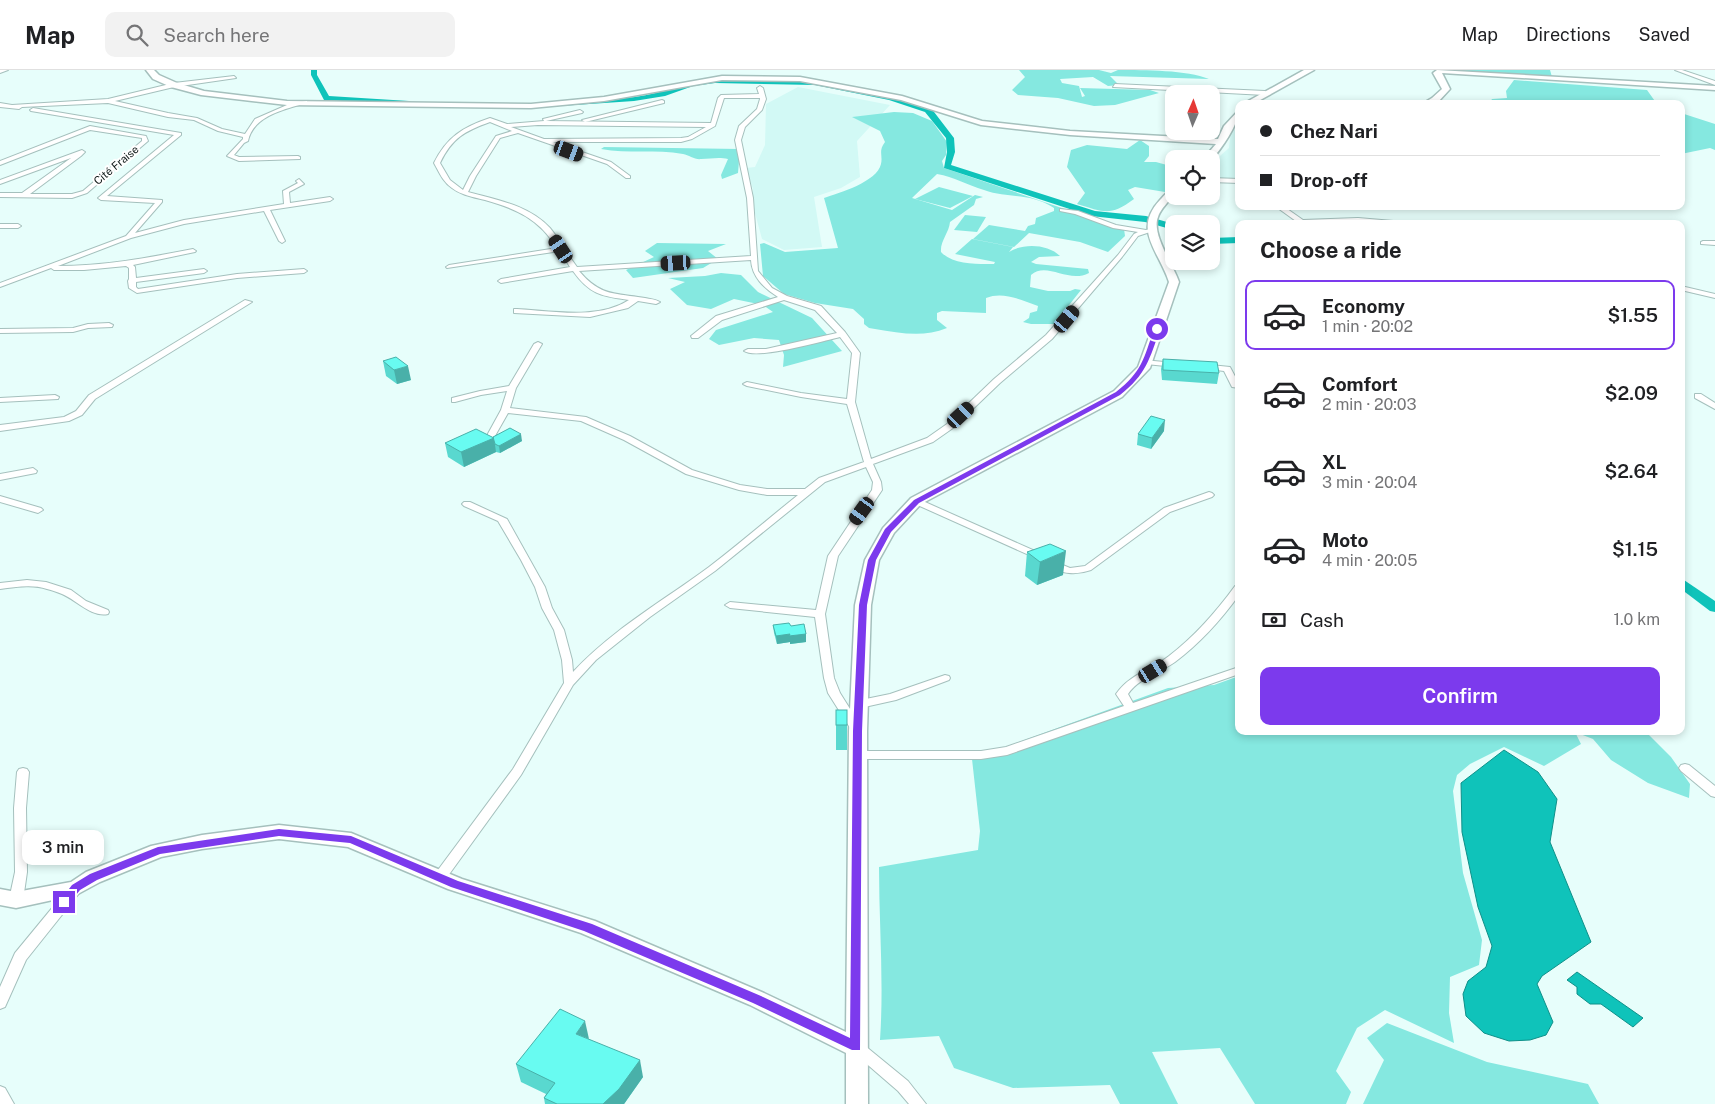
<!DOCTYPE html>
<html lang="en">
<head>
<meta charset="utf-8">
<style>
  :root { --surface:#fff; --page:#f2f2f2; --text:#202124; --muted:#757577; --line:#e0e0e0; --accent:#7c3aed }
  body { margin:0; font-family:"Public Sans",sans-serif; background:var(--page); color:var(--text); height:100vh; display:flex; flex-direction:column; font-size:19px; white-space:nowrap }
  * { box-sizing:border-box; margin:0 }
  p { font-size:16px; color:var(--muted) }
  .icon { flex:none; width:28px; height:28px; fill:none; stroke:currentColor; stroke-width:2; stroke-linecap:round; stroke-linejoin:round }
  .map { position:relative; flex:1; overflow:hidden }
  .drawer { position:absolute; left:1235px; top:150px; width:450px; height:515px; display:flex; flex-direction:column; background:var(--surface); border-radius:10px; box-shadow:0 2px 8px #0003 }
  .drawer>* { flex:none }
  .hud { position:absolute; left:1235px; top:30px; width:450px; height:110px; border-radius:10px; box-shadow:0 2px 8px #0003; display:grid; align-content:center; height:110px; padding:0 25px; background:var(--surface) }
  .needle { width:32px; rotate:2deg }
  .buttons { position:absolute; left:1165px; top:15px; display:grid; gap:10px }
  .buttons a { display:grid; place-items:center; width:55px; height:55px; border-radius:10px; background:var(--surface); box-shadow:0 2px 8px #0003; font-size:25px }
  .end { position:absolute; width:22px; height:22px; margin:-11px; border:6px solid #7c3aed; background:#fff; box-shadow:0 0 0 2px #fff }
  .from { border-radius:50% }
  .bubble { position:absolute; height:35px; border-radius:10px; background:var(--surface); box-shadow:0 2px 8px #0003; font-size:16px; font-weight:600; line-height:35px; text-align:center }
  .car { position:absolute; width:15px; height:30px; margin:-15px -8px; border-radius:6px; box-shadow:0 0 4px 1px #0007; background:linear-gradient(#222 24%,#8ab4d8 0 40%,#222 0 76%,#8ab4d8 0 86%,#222 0) }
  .hud b { display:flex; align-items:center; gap:18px; height:48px; font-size:19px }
  .hud b+b { border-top:1px solid var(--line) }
  .hud i { width:12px; height:12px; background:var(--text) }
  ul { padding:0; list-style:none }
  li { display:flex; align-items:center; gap:15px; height:70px; margin:0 10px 8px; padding:0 15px; border:2px solid transparent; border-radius:10px }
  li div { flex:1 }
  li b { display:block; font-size:19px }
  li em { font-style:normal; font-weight:600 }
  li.active { border-color:var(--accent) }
  li>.icon { width:45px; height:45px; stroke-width:1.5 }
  h2 { padding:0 25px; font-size:22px; line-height:60px }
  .pay { display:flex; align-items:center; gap:12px; height:55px; padding:0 25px; font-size:19px }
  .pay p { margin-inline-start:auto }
  .primary-button { display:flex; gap:10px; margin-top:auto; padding:10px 25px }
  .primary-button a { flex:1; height:58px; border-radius:10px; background:var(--accent); color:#fff; font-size:20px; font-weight:600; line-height:58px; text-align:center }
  header { display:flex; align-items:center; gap:30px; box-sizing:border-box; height:70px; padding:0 25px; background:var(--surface); border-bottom:1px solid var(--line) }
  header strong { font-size:24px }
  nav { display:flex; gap:28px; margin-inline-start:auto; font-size:18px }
  .search { width:350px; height:45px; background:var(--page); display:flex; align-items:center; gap:12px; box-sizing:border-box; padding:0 18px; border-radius:10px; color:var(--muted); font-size:19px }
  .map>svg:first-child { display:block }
</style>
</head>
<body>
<header>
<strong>Map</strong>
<div class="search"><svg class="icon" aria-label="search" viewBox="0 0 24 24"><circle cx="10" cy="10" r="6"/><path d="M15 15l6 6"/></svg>Search here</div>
<nav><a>Map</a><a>Directions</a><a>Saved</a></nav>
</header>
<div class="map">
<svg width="1715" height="1034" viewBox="0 0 1715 1034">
  <rect width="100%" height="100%" fill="#e7fefb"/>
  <g fill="#d2f9f5">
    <polygon points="798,17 890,35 857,71 860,107 841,118 814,127 822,177 784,180 762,169 752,132 753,119 746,98 755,97 765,75 766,34"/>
    <polygon points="1239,59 1239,108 1211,108 1211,94 1229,78 1231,60"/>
  </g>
  <g fill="#85e8e0">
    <path d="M1019 0H1099L1111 3 1118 0C1145 0 1187 0 1209 9L1110 6 1119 15 1108 16 1093 7 1060 9 1062 13 1079 16 1082 27 1085 26 1080 18 1150 20 1159 23 1115 35 1094 36 1058 28 1018 25 1012 20 1025 7Z"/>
    <polygon points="1453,0 1550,0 1552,7"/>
    <polygon points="1514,10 1647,20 1657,34 1489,34 1492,29 1507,28 1506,21"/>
    <path d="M894 42 913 43 932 51 947 72 946 85 942 91 944 98 1124 159 1125 166 1108 182 1080 172 1029 163 1014 177 973 169 989 155 1025 161 1028 156 1035 154 1036 148 1054 141V138C1029 122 1009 129 984 120 967 115 954 107 937 104L912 128 952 140 975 125 983 127 976 129 974 135 950 152C949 163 940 171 941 182 953 195 977 194 994 194L995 192 955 184 972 169 1013 177 1009 182C1023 173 1048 174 1060 186L1039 187 1031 192 1036 194 1088 199 1089 203C1068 214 1047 191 1031 205L1030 217 1048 221H1070L1075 219 1081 220 1054 254H1031L1023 252 1029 248 1030 243 1037 241 1038 236C1021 230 1003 221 986 228V243L942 241 937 243V250L947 258C923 268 900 263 875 259L869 258 864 254V249L853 239 815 233 784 224 763 206 760 174 764 173 785 182 838 178 824 128C839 123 877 112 881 94 883 85 878 81 885 72L880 61 852 47Z"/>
    <polygon points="1681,43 1715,54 1715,80 1710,78 1681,84"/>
    <path d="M1140 70 1149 76V86L1144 92H1156L1174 97 1173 114 1169 115 1165 122 1135 117 1128 120 1134 129C1110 147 1104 142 1077 134L1085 123 1067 97 1071 80 1087 75 1127 79Z"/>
    <path d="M604 77 740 79 738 103 722 109 721 105 728 89C718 87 711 89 701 89 695 90 689 85 683 84 656 79 628 84 601 79Z"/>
    <polygon points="939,117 973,126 950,138 915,129"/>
    <polygon points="965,145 986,147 977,162 954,160"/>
    <polygon points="657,173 726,174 708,181 718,189 703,198 633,208 626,200 654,187 645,181"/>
    <polygon points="721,203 741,205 758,222 812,248 842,281 783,297 784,285 779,270 754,268 719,275 709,269 716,260 773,242 763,235 734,229 711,239 687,235 670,219 685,212 668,208 705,206"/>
    <path d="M1239 606V661H1645L1671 687 1690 714 1689 728 1648 713 1611 690 1593 669 1575 662 1581 674 1544 696 1504 677 1470 694 1457 705 1453 721 1463 803 1482 870 1479 895 1450 907 1449 943 1454 973 1385 940 1357 958 1336 1001 1351 1022 1346 1034H1255L1220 978 1152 982 1178 1034H1120L1110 1015 1013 1018 954 998 939 966 880 970C884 912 879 855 879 797L978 780 980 761 972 689 1168 618 1214 615Z"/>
    <polygon points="1387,953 1487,992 1588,1014 1599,1034 1363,1034 1384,990 1367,968"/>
  </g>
  <g fill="#0fc3ba" stroke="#0f9089">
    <polygon points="1504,680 1538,702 1557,729 1550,772 1591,872 1542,906 1537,914 1553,952 1546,965 1530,970 1509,971 1484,963 1466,946 1463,924 1468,911 1486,897 1492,876 1478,837 1462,762 1461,713"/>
    <polygon points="1577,902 1643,948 1633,957 1601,934 1590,934 1577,924 1577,917 1567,910"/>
  </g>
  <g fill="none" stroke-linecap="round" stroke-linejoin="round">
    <g fill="#0fc3ba" fill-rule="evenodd">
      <polygon points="311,0 317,0 317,5 329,26 409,31 413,33 409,35 324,30 311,5"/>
      <path d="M715 9 815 11 890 26 931 38 954 68 955 82 951 95 1095 141 1146 146 1174 154V160L1145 152 1091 146 944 98 947 82 946 68 925 42 889 30 815 15 715 13 693 16 665 26 634 31 530 38 526 36 530 34C565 31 601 31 635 27 663 23 688 12 715 9Z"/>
      <polygon points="1239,167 1239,173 1211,174 1211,168"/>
      <polygon points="1681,508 1715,531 1715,542 1710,541 1681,519"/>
    </g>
    <g stroke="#a5c0bd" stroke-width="2">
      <g id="street">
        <polygon points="0,0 8,0 0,3"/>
        <polygon points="1675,0 1682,0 1715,11 1715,15"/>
        <path d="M234 6 236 8 174 17 115 31 168 43 197 48 222 59 245 64 255 49 287 35 307 31V33C285 39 253 46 248 71L244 73 234 85 239 87 298 86 300 87V89L239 91 227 86 243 69V67L218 61 194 50 168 47 108 33 22 37 19 39 0 37V33L12 35 108 29 174 13Z"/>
        <polygon points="1115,14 1265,21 1268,23 1265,25 1113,17"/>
        <path d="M760 16 763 18 766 29 762 40 745 57 741 70 753 128 758 201 772 218 787 226 821 236 845 262 860 283 855 332 871 389 927 368 947 354 994 309 1046 265 1118 185 1134 164 1138 162 1113 158 1075 144 1060 141V139L1078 141 1116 155 1146 160 1150 159 1153 161 1138 166 1122 187 1052 269 1000 313 953 358 933 372 873 394 881 412 882 420 838 486 825 544 834 608 840 623 862 658 860 661H852L828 623 824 608 815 547 730 538 725 535 730 532 816 540 828 486 872 420 873 412 866 397 825 412 715 501 650 547 596 590 573 615 521 705 445 810 440 812 435 810 434 807 435 804 513 699 564 613 562 590 554 560 542 538 535 517 521 490 498 451 464 436 462 434 464 432H470L507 449 545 517 552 538 564 560 572 590 573 602C613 559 663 531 709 497 739 474 768 449 798 425H767L739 420 686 404 624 370 581 351 508 343 491 373H485L484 371 501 340 507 321 481 325 455 332H452V328L480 321 509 316 534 274 538 272 542 274 516 318 510 338 586 347 630 366 692 400 740 415 767 419H805L819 408 864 392 847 334 801 327 747 316 743 314 747 312 801 323 847 329 852 283 840 267C823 271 757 290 744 281L748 279H766L837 263 815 240 784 230 722 250 698 268H692L691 266 716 246 778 227C764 218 752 207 751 190L579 201C601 227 616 223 645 228 650 229 655 229 660 232L656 234 638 231 628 238 590 247 514 243V239H517C553 241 597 250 629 230 602 226 590 225 573 201L501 213 498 211 501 209 570 197 560 181 447 198 446 197 449 195 557 178C539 149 517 139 485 130 473 127 461 125 452 118 443 112 439 102 434 93 447 67 463 57 490 48L507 54 544 51 543 49 580 40 583 42 582 43 546 51 711 53 718 28 721 25 759 24 757 18ZM724 28H760V29L757 39 739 56 735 70 747 128 751 186 577 197C567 184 560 170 550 158 529 135 497 130 468 122L476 106 500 68 518 63 607 94 626 108H630V106L611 92 553 72H681L692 69 715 56ZM490 52 512 61 496 66 470 106 463 120 450 110 440 93C452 68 465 61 490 52ZM538 55 706 57 688 67 681 68 544 69 511 57Z"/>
        <polygon points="662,30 664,31 664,33 585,52 582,50"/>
        <path d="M33 38 181 63V65L107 126 162 130V132L135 163 184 150 284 134 283 121 298 113 296 111 299 109 304 114 289 122 290 133 330 127 333 129 330 131 270 140 285 171 282 173 279 171 264 141 184 154 131 168 58 196C104 196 147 188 193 179L196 181 195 182 133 195 135 197 136 208 204 199 207 201 204 203 136 212V217L138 219 237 204 304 199 307 201 304 203 237 208 137 223 129 218 128 211 129 209V198L126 196 84 200H54L51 198 0 217V213L126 166 155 133 101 130 98 128 174 65 31 41 30 40Z"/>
        <polygon points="90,56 146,66 148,71 87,123 72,128 0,127 0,123 22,123 71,88 0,114 0,110 82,80 85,82 81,86 30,124 72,124 83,121 142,71 142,68 90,60 0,95 0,91"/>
        <polygon points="1211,108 1239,109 1239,113 1211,112"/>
        <polygon points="1275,136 1283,136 1303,150 1358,148 1405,152 1408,154 1358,152 1300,154"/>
        <polygon points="0,154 18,154 21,156 18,158 0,158"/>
        <polygon points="1703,171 1715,171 1715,175 1701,174 1701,172"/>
        <polygon points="1681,216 1715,224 1715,228 1681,220"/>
        <polygon points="245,230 252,232 95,329 82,345 69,351 0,361 0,355 64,347 76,341 89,325"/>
        <polygon points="109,253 113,255 112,257 88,258 73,262 0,263 0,259 73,258 88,254"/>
        <polygon points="1143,290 1175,293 1179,295 1175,297 1146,294 1142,292"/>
        <polygon points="1201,294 1230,297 1239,314 1239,318 1232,317 1224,301 1201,298"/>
        <polygon points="1695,324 1701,324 1715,333 1715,339 1695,328"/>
        <polygon points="55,325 59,327 58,329 0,332 0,328"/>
        <polygon points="33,398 37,401 36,403 0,410 0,404"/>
        <path d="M1209 422 1212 423 1214 425 1212 427 1170 442 1091 500C1077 505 1060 505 1048 494L1053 491 1070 498 1085 496 1164 438Z"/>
        <polygon points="0,426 41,438 43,440 38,443 0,432"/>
        <polygon points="916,428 1044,485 1046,487 1044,489 1038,489 913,433 911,431 913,429"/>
        <path d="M27 510 46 512 71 520 86 531 108 540 109 542 108 544C92 548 75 529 62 524 57 522 52 520 47 519 32 514 16 517 0 519V513Z"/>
        <path d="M1239 515V525C1221 550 1199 574 1175 592 1159 603 1139 608 1128 624L1133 633 1239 597V604L1007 685 981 689H858L854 688 852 685 854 682 858 681H981L1006 677 1124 636 1116 624C1130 604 1151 600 1169 586 1195 566 1216 542 1235 516Z"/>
        <polygon points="945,605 949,606 950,608 949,610 896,630 860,638 856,637 854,634 856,631 890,624"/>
        <polygon points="1685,694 1689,695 1715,716 1715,727 1711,726 1681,701 1679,698 1681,695"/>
        <polygon points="23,698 27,699 29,702 26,738 27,802 23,830 21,834 16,835 11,834 9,830 15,802 14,738 17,702 19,699"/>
        <polygon points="76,813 81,815 82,818 81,821 26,890 5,937 0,939 0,917 15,883 71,815"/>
        <polygon points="859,973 864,975 908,1011 926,1034 909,1034 898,1021 854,983 852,979 854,975"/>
        <polygon points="0,1016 5,1018 14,1034 0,1034"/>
      </g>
    </g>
    <g stroke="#a5c0bd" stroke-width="3">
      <g id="secondary">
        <path d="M146 0H154L159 5 177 13 204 21 287 31 531 34 604 27 722 6 800 7 902 26 982 51 1070 61 1218 69 1224 56 1239 40C1239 53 1221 80 1211 90L1203 89 1216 74 1070 65 981 55 901 30 800 11 722 10 604 31 531 38 287 35 201 25 171 17 153 9Z"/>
        <polygon points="1304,0 1314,0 1253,34 1243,34"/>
        <polygon points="1437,0 1715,16 1715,20 1442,3 1450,19 1438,32 1422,34 1432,28 1442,19 1433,3"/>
        <path d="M1174 117C1174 130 1162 135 1158 147 1151 164 1173 194 1179 212L1150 298 1122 327 921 434 894 463 879 490 871 535 867 661 868 1034H846V983L750 935 581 863 448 819 348 777 279 769 202 779 161 787 100 812 76 825 16 838 0 835V819L16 822 71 812 86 802 151 776 202 765 279 755 351 763 462 809 595 851 764 923 846 962 849 661 855 535 865 490 883 458 911 428 1114 321 1138 297 1169 212C1159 181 1132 160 1160 130 1164 126 1168 120 1174 117Z"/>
      </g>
    </g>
    <use href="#street" fill="#fff" fill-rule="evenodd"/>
    <use href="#secondary" fill="#fff" fill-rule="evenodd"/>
  </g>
  <g fill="#59d8cf">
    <polygon points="1163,289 1219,303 1217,314 1162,310 1161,299"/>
    <polygon points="383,291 411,310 397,314 386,306"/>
    <polygon points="1164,361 1151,379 1137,375 1138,364"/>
    <polygon points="493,367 522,371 500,383 496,382 464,397 448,387 445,373"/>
    <polygon points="1027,482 1063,505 1037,515 1025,506"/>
    <polygon points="773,555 791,556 806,564 806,572 790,574 790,572 777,574 774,563"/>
    <rect x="836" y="640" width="11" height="40"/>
    <polygon points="589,969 643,1007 624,1034 545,1034 544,1028 546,1024 521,1012 516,994"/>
  </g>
  <g fill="#49b0a9">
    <polygon points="408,296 411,310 397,314 394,300"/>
    <polygon points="1165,350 1164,361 1151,379 1152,368"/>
    <polygon points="521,364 522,371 500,383 499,376"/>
    <polygon points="494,368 496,382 464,397 461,382"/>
    <polygon points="1066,481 1063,505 1037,515 1040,492"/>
    <polygon points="790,564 806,564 806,572 790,574 790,572 777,574 776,566"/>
    <polygon points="585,951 589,969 576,964"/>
    <polygon points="640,990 643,1007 624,1034 603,1034"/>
  </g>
  <g fill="#68fbf1" stroke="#49b0a9">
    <polygon points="396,287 408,296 394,300 383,291"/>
    <polygon points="1163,289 1217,292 1219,303 1163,300"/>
    <polygon points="1151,346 1165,350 1152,368 1138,364"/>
    <polygon points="510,358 521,364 499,376 495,374 493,367"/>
    <polygon points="476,359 494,368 461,382 445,373"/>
    <polygon points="1050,474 1066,481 1040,492 1027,482"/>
    <polygon points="789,553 791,556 804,554 806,564 789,566 790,564 776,566 773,555"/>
    <rect x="836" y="640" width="11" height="15"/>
    <polygon points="560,939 585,951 576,964 640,990 619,1019 603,1034 557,1034 544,1028 555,1013 516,994"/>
  </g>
  <path fill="#7c3aed" d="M1157 257 1160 259C1150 288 1146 305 1120 325L919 433 891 462 876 490 867 535 862 661 860 980H852L753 933 584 861 451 817 350 773 279 766 160 784 97 810 80 820 68 835H61L59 832 72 815 90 804 158 777 279 759 351 766 458 811 592 854 761 926 850 968 853 661 859 535 868 490 885 459 914 430 1116 322C1142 302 1144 288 1154 259Z"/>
  <g text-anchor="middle" stroke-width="4" stroke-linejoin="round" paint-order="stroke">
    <g font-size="11" fill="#0e1817" stroke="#fff">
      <text transform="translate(116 95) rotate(-40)" y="4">Cité Fraise</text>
    </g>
  </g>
</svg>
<div class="buttons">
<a><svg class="needle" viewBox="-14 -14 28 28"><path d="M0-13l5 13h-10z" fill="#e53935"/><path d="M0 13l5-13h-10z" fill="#757577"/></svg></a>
<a><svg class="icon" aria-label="locate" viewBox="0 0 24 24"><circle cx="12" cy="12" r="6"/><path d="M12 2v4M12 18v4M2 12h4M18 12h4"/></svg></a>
<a><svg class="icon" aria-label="layers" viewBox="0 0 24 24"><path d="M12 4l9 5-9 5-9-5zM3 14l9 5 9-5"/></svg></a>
</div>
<i class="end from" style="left:1157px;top:259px"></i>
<i class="end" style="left:64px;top:832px"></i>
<div class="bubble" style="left:22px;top:760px;width:82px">3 min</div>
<i class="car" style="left:569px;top:81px;rotate:110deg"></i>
<i class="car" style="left:561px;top:179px;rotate:327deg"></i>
<i class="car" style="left:676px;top:193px;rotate:267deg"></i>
<i class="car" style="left:1067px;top:249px;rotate:40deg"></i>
<i class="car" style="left:961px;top:345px;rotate:47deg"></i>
<i class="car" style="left:862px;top:441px;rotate:216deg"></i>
<i class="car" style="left:1153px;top:601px;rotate:59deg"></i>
<div class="hud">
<b><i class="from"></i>Chez Nari</b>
<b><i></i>Drop-off</b>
</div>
<section class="drawer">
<h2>Choose a ride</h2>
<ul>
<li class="active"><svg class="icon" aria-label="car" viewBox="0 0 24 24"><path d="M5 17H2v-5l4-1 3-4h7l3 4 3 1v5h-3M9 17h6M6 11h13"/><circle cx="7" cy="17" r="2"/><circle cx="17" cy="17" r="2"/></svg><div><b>Economy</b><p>1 min · 20:02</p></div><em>$1.55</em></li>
<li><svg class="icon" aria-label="car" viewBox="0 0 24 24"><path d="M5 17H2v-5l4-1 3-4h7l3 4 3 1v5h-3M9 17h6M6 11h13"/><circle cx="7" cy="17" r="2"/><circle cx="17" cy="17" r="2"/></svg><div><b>Comfort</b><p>2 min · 20:03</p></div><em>$2.09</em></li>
<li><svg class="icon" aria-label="car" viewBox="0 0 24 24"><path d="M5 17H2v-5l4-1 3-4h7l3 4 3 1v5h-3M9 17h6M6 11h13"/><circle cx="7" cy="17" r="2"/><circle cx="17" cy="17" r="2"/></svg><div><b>XL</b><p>3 min · 20:04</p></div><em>$2.64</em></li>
<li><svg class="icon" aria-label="car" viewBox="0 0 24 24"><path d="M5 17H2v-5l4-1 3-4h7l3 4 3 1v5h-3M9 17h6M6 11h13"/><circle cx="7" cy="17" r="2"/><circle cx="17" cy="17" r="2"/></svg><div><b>Moto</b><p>4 min · 20:05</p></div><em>$1.15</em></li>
</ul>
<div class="pay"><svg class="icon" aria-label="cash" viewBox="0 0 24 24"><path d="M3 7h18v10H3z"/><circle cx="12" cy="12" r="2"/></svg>Cash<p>1.0 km</p></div>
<div class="primary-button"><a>Confirm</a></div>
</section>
</div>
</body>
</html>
